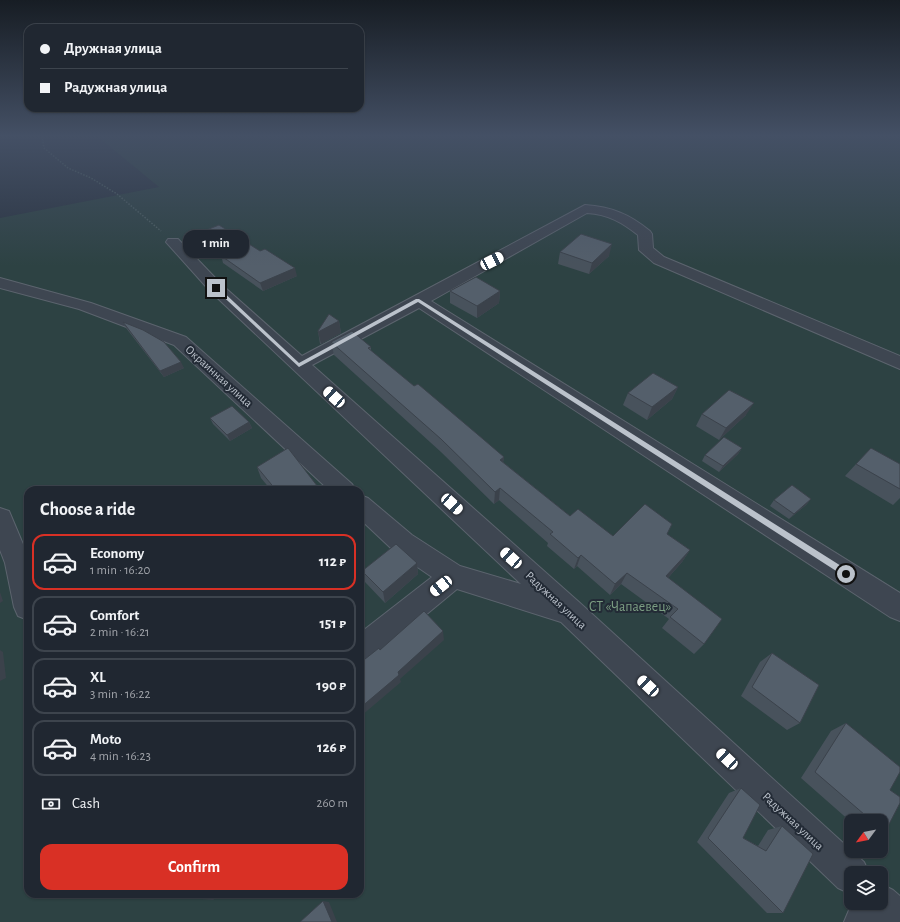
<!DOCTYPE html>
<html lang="en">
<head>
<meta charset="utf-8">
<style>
  :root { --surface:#202731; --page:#282f39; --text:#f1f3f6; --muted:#a2a5ab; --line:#3d444d; --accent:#d93025 }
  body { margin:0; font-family:"Alegreya Sans",sans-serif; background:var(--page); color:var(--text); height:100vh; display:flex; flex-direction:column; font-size:15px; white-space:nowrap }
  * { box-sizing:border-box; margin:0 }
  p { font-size:13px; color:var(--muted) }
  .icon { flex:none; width:22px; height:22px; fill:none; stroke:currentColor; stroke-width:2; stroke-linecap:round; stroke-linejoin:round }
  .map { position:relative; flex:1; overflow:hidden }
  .sheet { position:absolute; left:24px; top:486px; width:340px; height:412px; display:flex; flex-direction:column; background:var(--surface); border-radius:12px; box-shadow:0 1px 3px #0004,0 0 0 1px var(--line) }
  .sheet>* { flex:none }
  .banner { position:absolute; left:24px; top:24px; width:340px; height:88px; border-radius:12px; box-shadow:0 1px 3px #0004,0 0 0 1px var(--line); display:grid; align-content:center; height:88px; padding:0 16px; background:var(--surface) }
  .needle { width:26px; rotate:238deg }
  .tools { position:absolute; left:844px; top:814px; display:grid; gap:8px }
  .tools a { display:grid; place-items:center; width:44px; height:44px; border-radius:8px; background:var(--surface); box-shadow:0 1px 3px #0004,0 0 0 1px var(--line); font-size:20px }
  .end { position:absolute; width:18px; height:18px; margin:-9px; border:5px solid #bbc2cb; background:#111; box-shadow:0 0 0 2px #111 }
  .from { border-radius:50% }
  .bubble { position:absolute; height:28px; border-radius:12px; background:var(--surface); box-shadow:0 1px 3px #0004,0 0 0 1px var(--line); font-size:13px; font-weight:700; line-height:28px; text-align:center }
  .car { position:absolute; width:12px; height:24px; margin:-12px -6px; border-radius:5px; box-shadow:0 0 3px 1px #0007; background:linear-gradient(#fff 24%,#345 0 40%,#fff 0 76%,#345 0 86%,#fff 0) }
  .banner b { display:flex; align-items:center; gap:14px; height:38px; font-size:15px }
  .banner b+b { border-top:1px solid var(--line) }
  .banner i { width:10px; height:10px; background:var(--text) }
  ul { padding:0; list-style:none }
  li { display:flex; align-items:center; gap:12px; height:56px; margin:0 8px 6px; padding:0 8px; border:2px solid var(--line); border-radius:12px }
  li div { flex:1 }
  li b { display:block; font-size:15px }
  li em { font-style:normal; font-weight:700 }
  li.selected { border-color:var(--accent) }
  li>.icon { width:36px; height:36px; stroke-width:1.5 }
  h2 { padding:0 16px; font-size:18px; line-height:48px }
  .pay { display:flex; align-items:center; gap:10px; height:44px; padding:0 16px; font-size:15px }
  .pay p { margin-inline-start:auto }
  .cta { display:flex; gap:8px; margin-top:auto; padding:8px 16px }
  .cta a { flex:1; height:46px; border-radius:12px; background:var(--accent); color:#fff; font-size:16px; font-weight:700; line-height:46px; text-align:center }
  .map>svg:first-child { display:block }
</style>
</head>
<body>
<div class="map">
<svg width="900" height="922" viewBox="0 0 900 922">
  <rect width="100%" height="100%" fill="#2a3441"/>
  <path fill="#2d4243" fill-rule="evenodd" d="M97 136H900V922H0V218L159 187ZM28 490H360V894H28ZM851 821H881V851H851ZM851 873H881V903H851Z"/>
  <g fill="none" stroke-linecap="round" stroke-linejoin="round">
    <g stroke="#5c646e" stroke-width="2">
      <g id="minor">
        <path d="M585 205C612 207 629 214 650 231L652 234 653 248 664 257 900 356V369L654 263 639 250 638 235C623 223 608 214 587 213L431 301 900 593V621L890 617 419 308 312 365 580 603 864 862 869 873H851V894L838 888 561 622 457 589 370 661 360 665V633L432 577 394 551 360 519V495L368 498 412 535 460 566 521 584 210 291 166 242 168 239H178L222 285 302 356Z"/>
        <polygon points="0,278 91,303 186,337 352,484 356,490 329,490 174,345 79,309 0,288"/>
        <polygon points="0,508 9,511 28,556 28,620 18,616 14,607 5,563 0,550"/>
        <polygon points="881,884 893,890 900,896 900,922 844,922 852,903 881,903"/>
      </g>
    </g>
    <polyline stroke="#4c5f61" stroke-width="1.5" stroke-dasharray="1.5 1.5" stroke-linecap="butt" points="42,136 44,148 68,168 91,178 117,194 161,231"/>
    <use href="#minor" fill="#3e4651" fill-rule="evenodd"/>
  </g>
  <g fill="#48525c">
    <polygon points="194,235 260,251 297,276 263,291 223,263 222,259 197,242"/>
    <polygon points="560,252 609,256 589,274 558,264"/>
    <polygon points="450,291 500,291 499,303 477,318 450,303"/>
    <polygon points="339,321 341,333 321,344 320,344 318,331"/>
    <polygon points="123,322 184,368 164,377 126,328"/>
    <polygon points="331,342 371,347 371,351 414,386 504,457 503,462 570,516 613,536 667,534 690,550 682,562 668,578 704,644 694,654 662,628 669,619 621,584 610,595 577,566 574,569 547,546 548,543 499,500 494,504 441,452 334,355"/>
    <polygon points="678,387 672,399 647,420 623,405 628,393"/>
    <polygon points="702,414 746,415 719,440 696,426"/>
    <polygon points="210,418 249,422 252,428 230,441 213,424"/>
    <polygon points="742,448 738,454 719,472 702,461 705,455"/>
    <polygon points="856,464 900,464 900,498 893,505 845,476"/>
    <polygon points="257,467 318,487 319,490 271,490 261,478"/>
    <polygon points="811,499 806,505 789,519 770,506 774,500"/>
    <polygon points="417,563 418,574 385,603 365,582 362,571"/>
    <polygon points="772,653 800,723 787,730 741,696 760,662"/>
    <polygon points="846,723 890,790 885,832 881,832 881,821 851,821 851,822 801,778 831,731"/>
    <polygon points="741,788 743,838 758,846 768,830 782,826 783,913 767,913 697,842 729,793"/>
  </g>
  <g fill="#3b424b">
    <polygon points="612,244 609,256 589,274 592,263"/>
    <polygon points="295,268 297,276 263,291 260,283"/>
    <polygon points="500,291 499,303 477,318 477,306"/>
    <polygon points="339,321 341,333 321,344 318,332"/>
    <polygon points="181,362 184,368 164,377 160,371"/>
    <polygon points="678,387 672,399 647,420 652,407"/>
    <polygon points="754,403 746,415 719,440 726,428"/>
    <polygon points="249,422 252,428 230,441 227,435"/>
    <polygon points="742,448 738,454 719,472 723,466"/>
    <polygon points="504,457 502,470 500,460"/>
    <polygon points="318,487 319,490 314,490"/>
    <polygon points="500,488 499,500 494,504 495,492"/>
    <polygon points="811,499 806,505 789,519 794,514"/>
    <polygon points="690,550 682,562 659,588 666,576"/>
    <polygon points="581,555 577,566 574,569 578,558"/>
    <polygon points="417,563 418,574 385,603 383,592"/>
    <polygon points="627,573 621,584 610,595 615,584"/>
    <polygon points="0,592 3,601 0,603"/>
    <polygon points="443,631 444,640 400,679 401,682 361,716 360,712 360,708 398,672"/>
    <polygon points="0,650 3,652 6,678 0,681"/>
    <polygon points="208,894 221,894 213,900 202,899"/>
    <polygon points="323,901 329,902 337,922 332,922"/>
  </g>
  <g fill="#545f6b" stroke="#3b424b">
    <polygon points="219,225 260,251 265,249 295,268 260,283 220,255 223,254 194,235"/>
    <polygon points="581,234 612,244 592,263 560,252"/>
    <polygon points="476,277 500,291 477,306 450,291"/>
    <polygon points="329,314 339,321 318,332 318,331"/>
    <polygon points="123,322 143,330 164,342 181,362 160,371"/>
    <polygon points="352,331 371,347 368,348 414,386 418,384 483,439 504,457 500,460 570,516 578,509 613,536 645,504 672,524 667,534 690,550 666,576 722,619 704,644 670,617 678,609 627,573 615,584 581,555 578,558 550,534 553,532 500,488 495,492 441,439 331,342"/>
    <polygon points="653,373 678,387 652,407 628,393"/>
    <polygon points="729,390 754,403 726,428 702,414"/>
    <polygon points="232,406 249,422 227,435 210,418"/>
    <polygon points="724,437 742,448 723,466 705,455"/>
    <polygon points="288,448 318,487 314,490 276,490 257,467"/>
    <polygon points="871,448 900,464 900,489 856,464"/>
    <polygon points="792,485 811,499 794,514 774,500"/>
    <polygon points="396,544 417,563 383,592 362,571"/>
    <polygon points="424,611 443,631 398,672 399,675 360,708 360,663 379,648 380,650"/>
    <polygon points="772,653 819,685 800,723 752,687"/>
    <polygon points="846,723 900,767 900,772 890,790 900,797 900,803 885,832 881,828 881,821 872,821 815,772"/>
    <polygon points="741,788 760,805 743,838 766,851 782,826 813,854 783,913 708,838"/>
    <polygon points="200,894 208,894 202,899"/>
    <polygon points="323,901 332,922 300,922"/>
  </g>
  <linearGradient id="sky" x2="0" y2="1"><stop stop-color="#171d24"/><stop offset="0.51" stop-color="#445065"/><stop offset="1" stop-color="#445065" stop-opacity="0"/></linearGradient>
  <rect width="900" height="266" fill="url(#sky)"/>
  <polygon fill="#bbc2cb" points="215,287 218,287 299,363 416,299 419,299 849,571 850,574 846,577 844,576 418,302 299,367 215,289"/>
  <g text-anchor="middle" stroke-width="4" stroke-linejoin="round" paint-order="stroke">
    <g font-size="12" fill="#bbc2cb" stroke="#232b36">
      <text transform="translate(219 376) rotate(42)" y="4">Окраинная улица</text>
      <text transform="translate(556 600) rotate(43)" y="4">Радужная улица</text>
      <text transform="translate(793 821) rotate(43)" y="4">Радужная улица</text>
    </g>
    <g font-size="14" fill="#7c9e83" stroke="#232b36">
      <text x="630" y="611">СТ «Чапаевец»</text>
    </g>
  </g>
</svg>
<div class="tools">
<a><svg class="needle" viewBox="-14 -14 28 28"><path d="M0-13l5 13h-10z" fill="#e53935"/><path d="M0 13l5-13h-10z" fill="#a2a5ab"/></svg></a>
<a><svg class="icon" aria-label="layers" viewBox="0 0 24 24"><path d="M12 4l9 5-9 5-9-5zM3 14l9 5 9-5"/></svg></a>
</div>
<i class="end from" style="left:846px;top:574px"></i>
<i class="end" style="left:216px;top:288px"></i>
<div class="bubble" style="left:183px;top:230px;width:66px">1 min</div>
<i class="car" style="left:492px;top:261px;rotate:63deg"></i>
<i class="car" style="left:334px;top:397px;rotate:312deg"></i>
<i class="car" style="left:452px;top:504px;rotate:132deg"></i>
<i class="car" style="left:511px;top:558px;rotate:312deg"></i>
<i class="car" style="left:441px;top:586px;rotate:231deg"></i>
<i class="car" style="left:648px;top:686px;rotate:313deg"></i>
<i class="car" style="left:727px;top:759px;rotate:313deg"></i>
<div class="banner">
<b><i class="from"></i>Дружная улица</b>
<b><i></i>Радужная улица</b>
</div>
<section class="sheet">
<h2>Choose a ride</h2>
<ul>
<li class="selected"><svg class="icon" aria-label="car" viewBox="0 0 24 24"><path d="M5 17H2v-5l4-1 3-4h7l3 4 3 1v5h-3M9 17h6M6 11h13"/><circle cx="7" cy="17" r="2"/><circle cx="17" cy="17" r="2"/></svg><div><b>Economy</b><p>1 min · 16:20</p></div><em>112 ₽</em></li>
<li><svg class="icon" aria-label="car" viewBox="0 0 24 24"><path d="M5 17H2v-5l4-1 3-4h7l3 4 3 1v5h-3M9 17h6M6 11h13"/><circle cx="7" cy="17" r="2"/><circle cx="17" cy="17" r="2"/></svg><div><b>Comfort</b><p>2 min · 16:21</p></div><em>151 ₽</em></li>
<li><svg class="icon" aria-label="car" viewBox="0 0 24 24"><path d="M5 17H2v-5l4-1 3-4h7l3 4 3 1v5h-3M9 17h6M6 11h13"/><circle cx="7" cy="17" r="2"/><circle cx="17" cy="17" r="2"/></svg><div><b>XL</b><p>3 min · 16:22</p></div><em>190 ₽</em></li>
<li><svg class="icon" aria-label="car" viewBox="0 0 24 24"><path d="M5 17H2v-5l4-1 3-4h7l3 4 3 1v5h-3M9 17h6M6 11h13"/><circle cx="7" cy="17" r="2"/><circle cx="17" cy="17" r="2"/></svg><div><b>Moto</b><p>4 min · 16:23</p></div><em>126 ₽</em></li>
</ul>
<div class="pay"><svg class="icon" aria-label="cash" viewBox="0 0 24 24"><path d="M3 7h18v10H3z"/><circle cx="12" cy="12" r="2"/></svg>Cash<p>260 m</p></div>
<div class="cta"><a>Confirm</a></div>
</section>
</div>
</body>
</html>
